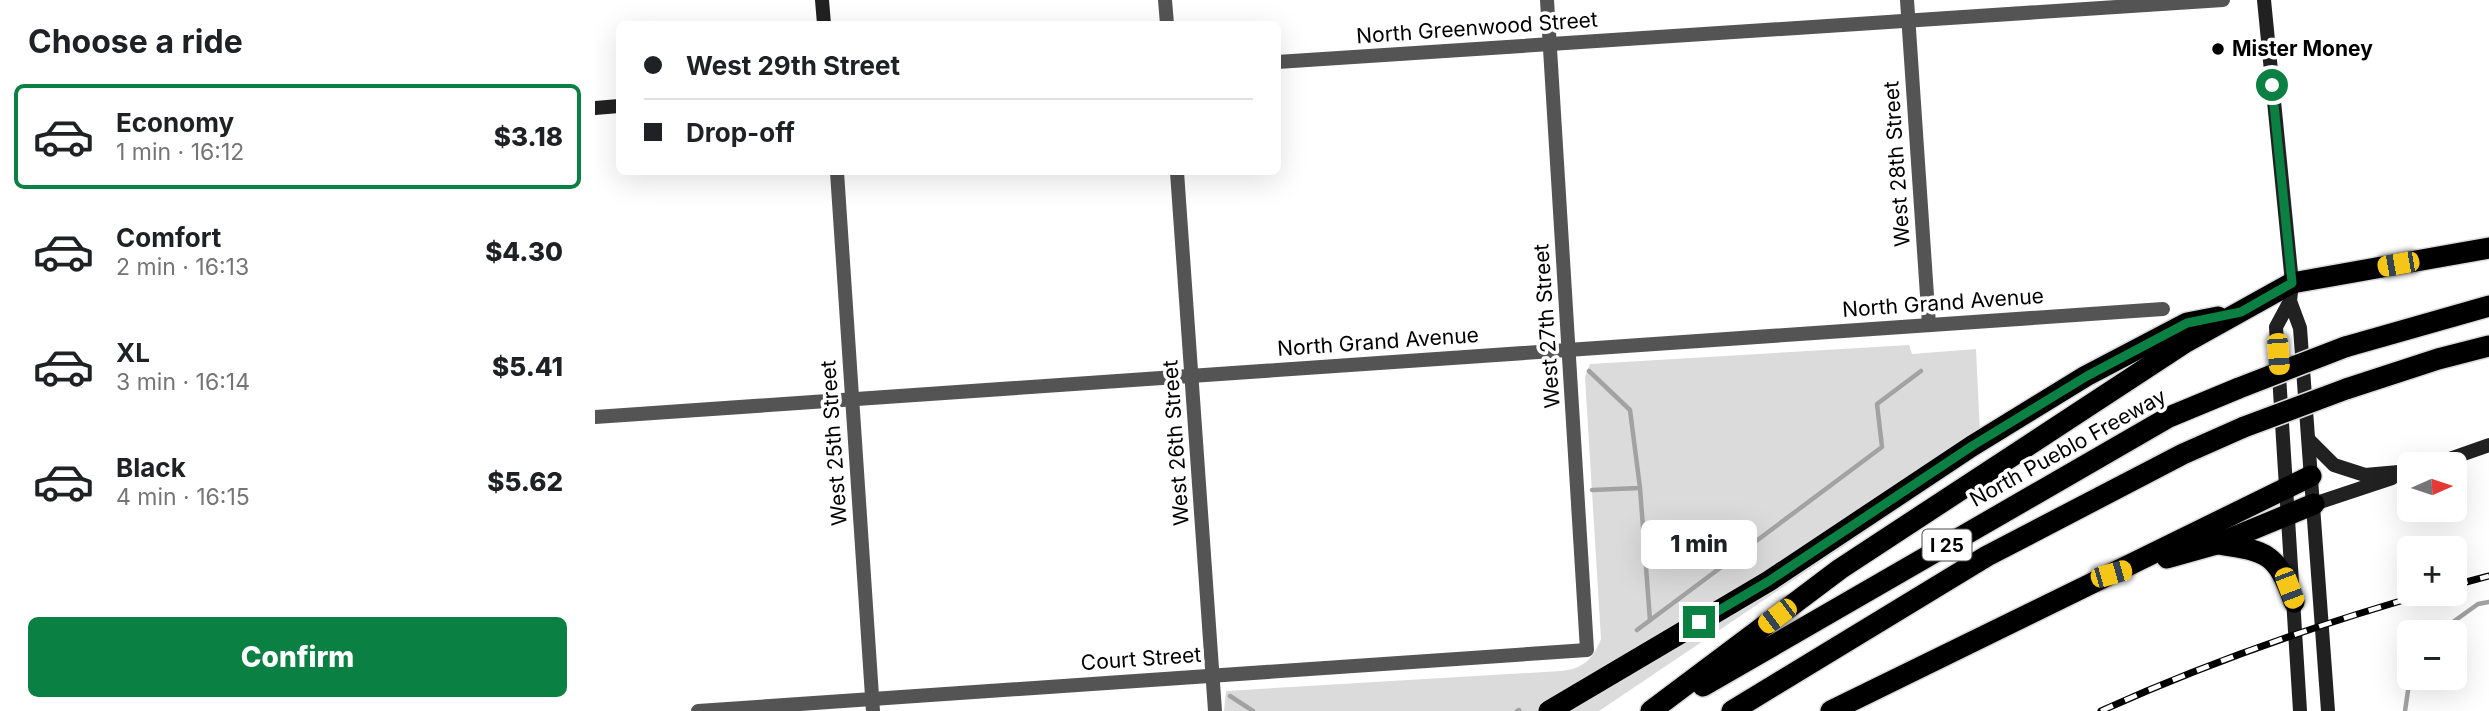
<!DOCTYPE html>
<html lang="en">
<head>
<meta charset="utf-8">
<style>
  :root { --surface:#fff; --page:#f6f6f6; --text:#202124; --muted:#757577; --line:#e0e0e0; --accent:#0b8043 }
  body { margin:0; font-family:Inter,sans-serif; background:var(--page); color:var(--text); height:100vh; display:flex; flex-direction:column; font-size:26px; white-space:nowrap }
  * { box-sizing:border-box; margin:0 }
  p { font-size:23px; color:var(--muted) }
  .icon { flex:none; width:38px; height:38px; fill:none; stroke:currentColor; stroke-width:2; stroke-linecap:round; stroke-linejoin:round }
  .map { position:relative; flex:1; overflow:hidden }
  .drawer { display:flex; flex-direction:column; background:var(--surface); width:595px }
  .drawer>* { flex:none }
  .banner { position:absolute; left:21px; top:21px; width:665px; height:154px; border-radius:10px; box-shadow:0 7px 28px #0002; display:grid; align-content:center; height:154px; padding:0 28px; background:var(--surface) }
  .needle { width:46px; rotate:87deg }
  .fabs { position:absolute; left:1802px; top:452px; display:grid; gap:14px }
  .fabs a { display:grid; place-items:center; width:70px; height:70px; border-radius:10px; background:var(--surface); box-shadow:0 7px 28px #0002; font-size:35px }
  .end { position:absolute; width:32px; height:32px; margin:-16px; border:9px solid #0b8043; background:#fff; box-shadow:0 0 0 4px #fff }
  .from { border-radius:50% }
  .bubble { position:absolute; height:49px; border-radius:10px; background:var(--surface); box-shadow:0 7px 28px #0002; font-size:23px; font-weight:800; line-height:49px; text-align:center }
  .car { position:absolute; width:21px; height:42px; margin:-21px -10px; border-radius:9px; box-shadow:0 0 5px 2px #0007; background:linear-gradient(#f5c518 24%,#345 0 40%,#f5c518 0 76%,#345 0 86%,#f5c518 0) }
  .banner b { display:flex; align-items:center; gap:24px; height:66px; font-size:26px }
  .banner b+b { border-top:2px solid var(--line) }
  .banner i { width:18px; height:18px; background:var(--text) }
  ul { padding:0; list-style:none }
  li { display:flex; align-items:center; gap:21px; height:105px; margin:0 14px 10px; padding:0 14px; border:4px solid transparent; border-radius:10px }
  li div { flex:1 }
  li b { display:block; font-size:26px }
  li em { font-style:normal; font-weight:800 }
  li.selected { border-color:var(--accent) }
  li>.icon { width:63px; height:63px; stroke-width:1.5 }
  h2 { padding:0 28px; font-size:32px; line-height:84px }
  .cta { display:flex; gap:14px; margin-top:auto; padding:14px 28px }
  .cta a { flex:1; height:80px; border-radius:10px; background:var(--accent); color:#fff; font-size:28px; font-weight:800; line-height:80px; text-align:center }
  main { display:flex; flex:1; min-height:0 }
  .map>svg:first-child { display:block }
</style>
</head>
<body>
<main>
<section class="drawer">
<h2>Choose a ride</h2>
<ul>
<li class="selected"><svg class="icon" aria-label="car" viewBox="0 0 24 24"><path d="M5 17H2v-5l4-1 3-4h7l3 4 3 1v5h-3M9 17h6M6 11h13"/><circle cx="7" cy="17" r="2"/><circle cx="17" cy="17" r="2"/></svg><div><b>Economy</b><p>1 min · 16:12</p></div><em>$3.18</em></li>
<li><svg class="icon" aria-label="car" viewBox="0 0 24 24"><path d="M5 17H2v-5l4-1 3-4h7l3 4 3 1v5h-3M9 17h6M6 11h13"/><circle cx="7" cy="17" r="2"/><circle cx="17" cy="17" r="2"/></svg><div><b>Comfort</b><p>2 min · 16:13</p></div><em>$4.30</em></li>
<li><svg class="icon" aria-label="car" viewBox="0 0 24 24"><path d="M5 17H2v-5l4-1 3-4h7l3 4 3 1v5h-3M9 17h6M6 11h13"/><circle cx="7" cy="17" r="2"/><circle cx="17" cy="17" r="2"/></svg><div><b>XL</b><p>3 min · 16:14</p></div><em>$5.41</em></li>
<li><svg class="icon" aria-label="car" viewBox="0 0 24 24"><path d="M5 17H2v-5l4-1 3-4h7l3 4 3 1v5h-3M9 17h6M6 11h13"/><circle cx="7" cy="17" r="2"/><circle cx="17" cy="17" r="2"/></svg><div><b>Black</b><p>4 min · 16:15</p></div><em>$5.62</em></li>
</ul>
<div class="cta"><a>Confirm</a></div>
</section>
<div class="map">
<svg width="1894" height="711" viewBox="0 0 1894 711">
  <rect width="100%" height="100%" fill="#fff"/>
  <path fill="#dbdbdb" d="M1314 345 1317 354 1381 349 1386 454 1004 711H629L631 691 966 671C988 669 998 659 1006 639L990 377 995 364Z"/>
  <g fill="none" stroke-linecap="round" stroke-linejoin="round">
    <g stroke="#a2a2a2" stroke-width="4.5">
      <polyline points="994,371 1035,410 1045,488 1055,620"/>
      <polyline points="997,490 1045,488"/>
      <polyline points="1042,630 1287,447 1282,404 1326,371"/>
      <polyline points="1844,632 1883,604 1894,602"/>
      <polyline points="635,696 658,711"/>
      <polyline points="922,711 924,710"/>
      <polyline points="1810,711 1815,677"/>
    </g>
    <g stroke="#dbdbdb" stroke-width="24">
      <g id="highway">
        <polyline points="1750,347 1894,306"/>
        <polyline points="1751,389 1843,359 1894,346"/>
        <path d="M1624 544C1673 551 1682 554 1699 602"/>
        <polyline points="1572,558 1622,544 1719,504"/>
        <polyline points="1108,686 1574,417 1644,388"/>
        <polyline points="954,711 1174,581 1377,446 1491,376 1592,323 1623,317"/>
        <polyline points="1056,711 1245,569 1591,342 1697,283 1894,248"/>
        <polyline points="1137,711 1392,556 1588,454 1649,427"/>
        <polyline points="1236,711 1716,476"/>
      </g>
    </g>
    <g stroke="#545454" stroke-width="14">
      <polyline points="570,0 572,24"/>
      <polyline points="1312,0 1334,325"/>
      <polyline points="682,62 1628,0"/>
      <polyline points="242,172 278,711"/>
      <polyline points="582,172 620,711"/>
      <polyline points="0,417 1568,309"/>
      <polyline points="103,711 992,650 952,0"/>
    </g>
    <g stroke="#212121" stroke-width="14">
      <polyline points="227,0 229,24"/>
      <polyline points="1669,0 1697,283 1695,301 1681,327 1705,711"/>
      <polyline points="0,108 24,106"/>
      <polyline points="1695,301 1705,328 1733,711"/>
      <polyline points="1714,440 1739,465 1770,475 1815,471"/>
      <polyline points="1840,464 1894,445"/>
      <polyline points="1719,504 1797,478"/>
    </g>
    <use href="#highway" stroke="#000" stroke-width="21"/>
    <g stroke="#000" stroke-width="7">
      <g id="rail">
        <polyline points="1860,585 1894,576"/>
        <path d="M1506 711C1612 663 1721 625 1833 593"/>
      </g>
    </g>
    <use href="#rail" stroke="#fff" stroke-width="4.5" stroke-dasharray="13" stroke-linecap="butt"/>
    <g stroke="#dbdbdb" stroke-width="24" stroke-linecap="butt">
      <g id="highway-bridge">
        <polyline points="1644,388 1750,347"/>
        <polyline points="1649,427 1751,389"/>
      </g>
    </g>
    <use href="#highway-bridge" stroke="#000" stroke-width="21"/>
  </g>
  <g fill="none" stroke-linecap="round" stroke-linejoin="round">
    <polyline stroke="#0b8043" stroke-width="9" points="1104,622 1174,581 1377,446 1492,376 1592,323 1646,312 1697,283 1677,85"/>
  </g>
  <circle fill="#000" stroke="#fff" stroke-width="2.5" cx="1623" cy="49" r="7"/>
  <g text-anchor="middle" stroke-width="7" stroke-linejoin="round" paint-order="stroke">
    <rect fill="#fff" stroke="#4c4c4c" stroke-width="2" x="1327.5" y="529.5" width="49" height="31" rx="5"/>
    <g font-size="19" font-weight="bold" fill="#000">
      <text x="1352" y="552">I 25</text>
    </g>
    <g font-size="21" fill="#000" stroke="#fff">
      <text transform="translate(882 28) rotate(-4)" y="7">North Greenwood Street</text>
      <text transform="translate(1302 164) rotate(-94)" y="7">West 28th Street</text>
      <text transform="translate(1348 303) rotate(-4)" y="7">North Grand Avenue</text>
      <text transform="translate(952 326) rotate(-94)" y="7">West 27th Street</text>
      <text transform="translate(783 342) rotate(-4)" y="7">North Grand Avenue</text>
      <text transform="translate(239 443) rotate(-94)" y="7">West 25th Street</text>
      <text transform="translate(581 443) rotate(-94)" y="7">West 26th Street</text>
      <text transform="translate(1473 448) rotate(-29)" y="7">North Pueblo Freeway</text>
      <text transform="translate(546 659) rotate(-4)" y="7">Court Street</text>
    </g>
    <g font-size="21" font-weight="bold" fill="#000" stroke="#fff" text-anchor="start">
      <text x="1637" y="56">Mister Money</text>
    </g>
  </g>
</svg>
<div class="fabs">
<a><svg class="needle" viewBox="-14 -14 28 28"><path d="M0-13l5 13h-10z" fill="#e53935"/><path d="M0 13l5-13h-10z" fill="#757577"/></svg></a>
<a>+</a>
<a>−</a>
</div>
<i class="end from" style="left:1677px;top:85px"></i>
<i class="end" style="left:1104px;top:622px"></i>
<div class="bubble" style="left:1046px;top:520px;width:116px">1 min</div>
<i class="car" style="left:1803px;top:264px;rotate:260deg"></i>
<i class="car" style="left:1683px;top:354px;rotate:176deg"></i>
<i class="car" style="left:1516px;top:574px;rotate:74deg"></i>
<i class="car" style="left:1694px;top:588px;rotate:159deg"></i>
<i class="car" style="left:1182px;top:616px;rotate:233deg"></i>
<div class="banner">
<b><i class="from"></i>West 29th Street</b>
<b><i></i>Drop-off</b>
</div>
</div>
</main>
</body>
</html>
